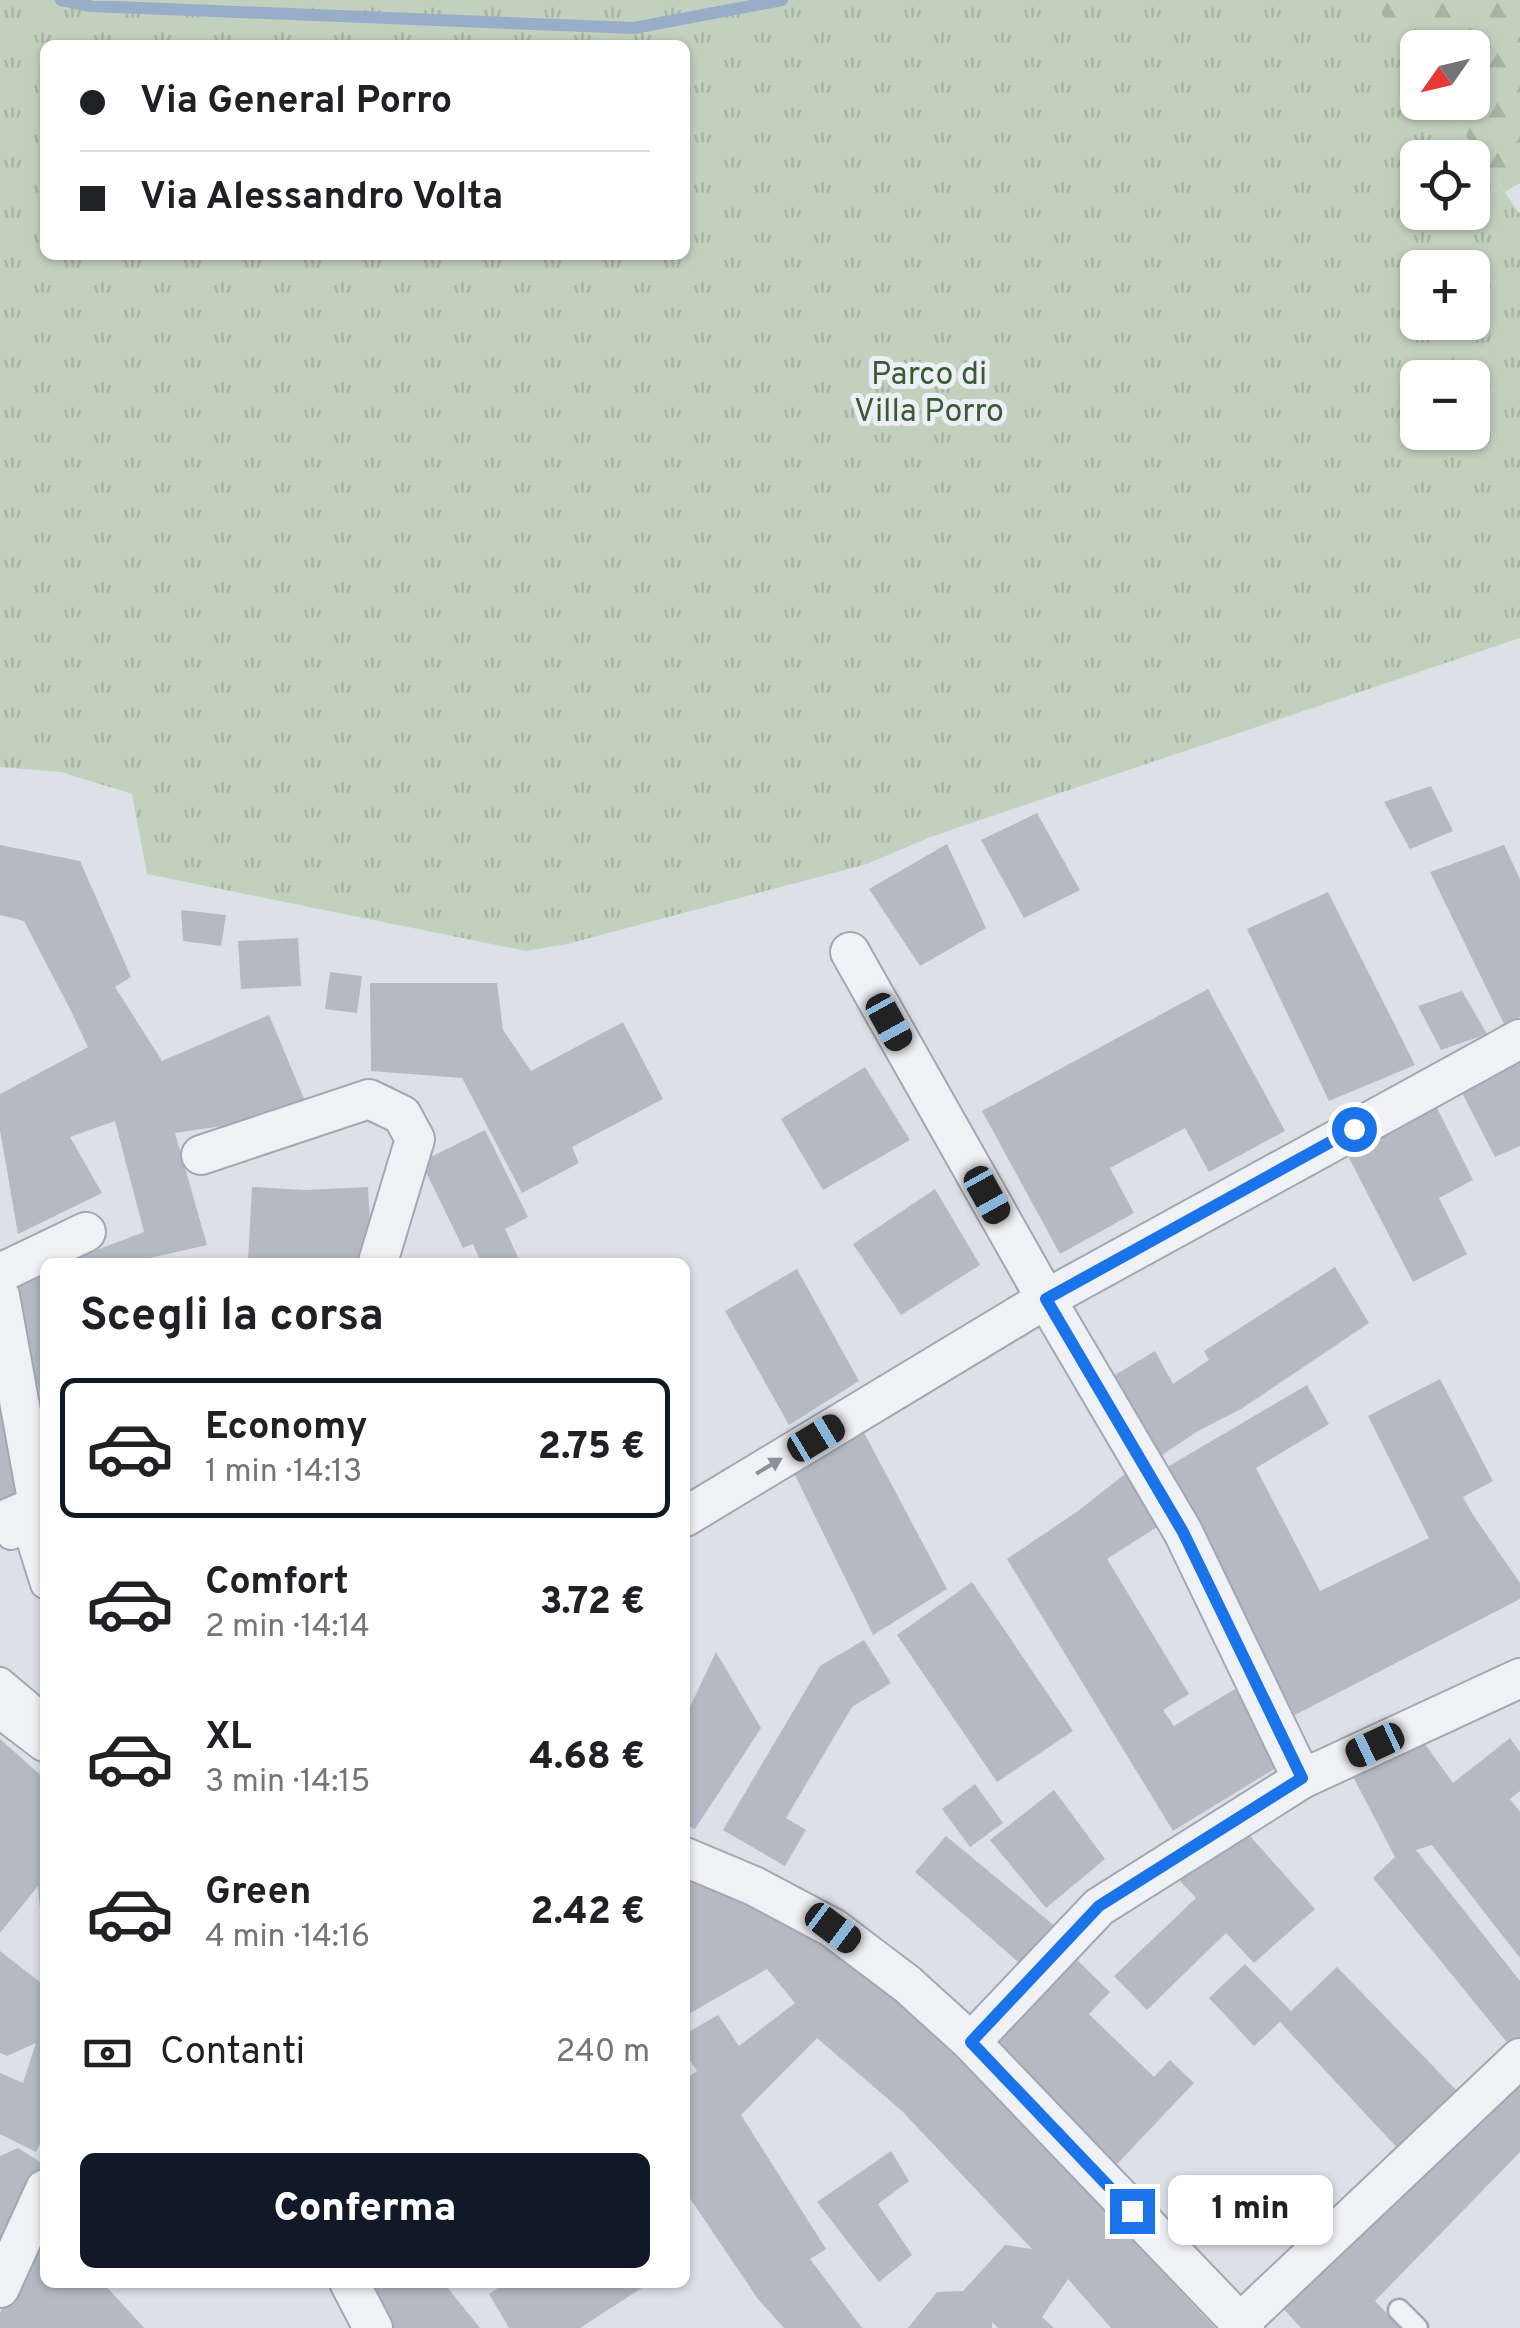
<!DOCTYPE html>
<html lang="it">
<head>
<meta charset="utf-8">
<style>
  :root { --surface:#fff; --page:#f2f2f2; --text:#202124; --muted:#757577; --line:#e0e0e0; --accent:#111827 }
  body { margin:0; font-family:Overpass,sans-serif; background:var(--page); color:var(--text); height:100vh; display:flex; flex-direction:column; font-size:38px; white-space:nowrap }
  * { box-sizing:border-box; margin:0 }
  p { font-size:32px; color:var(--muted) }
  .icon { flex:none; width:55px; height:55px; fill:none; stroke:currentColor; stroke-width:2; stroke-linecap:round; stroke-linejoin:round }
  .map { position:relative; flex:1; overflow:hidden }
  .sheet { position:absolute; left:40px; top:1258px; width:650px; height:1030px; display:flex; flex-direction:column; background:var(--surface); border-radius:15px; box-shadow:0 2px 8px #0004 }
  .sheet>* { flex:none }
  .guide { position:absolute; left:40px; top:40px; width:650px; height:220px; border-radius:15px; box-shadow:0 2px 8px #0004; display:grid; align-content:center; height:220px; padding:0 40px; background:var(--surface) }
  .needle { width:65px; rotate:236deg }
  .tools { position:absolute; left:1400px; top:30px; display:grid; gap:20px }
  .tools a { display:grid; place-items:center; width:90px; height:90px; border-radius:15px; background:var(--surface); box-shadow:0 2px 8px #0004; font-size:50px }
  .end { position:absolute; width:45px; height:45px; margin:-22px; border:12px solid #1a73e8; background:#fff; box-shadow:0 0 0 5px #fff }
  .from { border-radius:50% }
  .bubble { position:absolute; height:70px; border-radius:15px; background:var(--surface); box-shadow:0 2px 8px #0004; font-size:32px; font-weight:800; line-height:70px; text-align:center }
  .car { position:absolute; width:30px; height:60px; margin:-30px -15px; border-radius:12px; box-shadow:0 0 8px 2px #0007; background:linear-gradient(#222 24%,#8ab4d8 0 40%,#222 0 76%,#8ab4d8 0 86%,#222 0) }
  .guide b { display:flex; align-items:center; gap:35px; height:95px; font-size:38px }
  .guide b+b { border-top:2px solid var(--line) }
  .guide i { width:25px; height:25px; background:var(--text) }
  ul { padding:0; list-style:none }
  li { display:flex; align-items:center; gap:30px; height:140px; margin:0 20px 15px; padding:0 20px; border:5px solid transparent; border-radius:15px }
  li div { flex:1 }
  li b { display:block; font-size:38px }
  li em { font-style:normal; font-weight:800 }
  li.selected { border-color:var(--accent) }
  li>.icon { width:90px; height:90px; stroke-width:1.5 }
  h2 { padding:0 40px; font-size:45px; line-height:120px }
  .pay { display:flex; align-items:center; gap:25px; height:110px; padding:0 40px; font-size:38px }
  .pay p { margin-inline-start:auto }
  .primary-button { display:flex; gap:20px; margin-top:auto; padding:20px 40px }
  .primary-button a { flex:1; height:115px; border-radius:15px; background:var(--accent); color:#fff; font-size:40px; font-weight:800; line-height:115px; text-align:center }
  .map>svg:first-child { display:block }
</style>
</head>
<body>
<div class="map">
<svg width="1520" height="2328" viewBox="0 0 1520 2328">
  <defs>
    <pattern id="forest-firs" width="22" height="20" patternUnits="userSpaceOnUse" patternTransform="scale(2.5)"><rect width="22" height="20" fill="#c2d1be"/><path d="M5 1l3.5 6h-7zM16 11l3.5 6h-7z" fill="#a7b4a4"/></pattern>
    <pattern id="park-tufts" width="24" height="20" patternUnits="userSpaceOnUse" patternTransform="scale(2.5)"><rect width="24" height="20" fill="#c2d1be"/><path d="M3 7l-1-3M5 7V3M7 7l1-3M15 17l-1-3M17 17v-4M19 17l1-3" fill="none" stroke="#a7b4a4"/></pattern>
  </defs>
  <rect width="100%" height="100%" fill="#dde0e7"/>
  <polygon fill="url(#forest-firs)" points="1372,0 1520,0 1520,183 1505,192 1443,103 1472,102 1472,48 1418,48 1417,65"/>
  <path fill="url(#park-tufts)" fill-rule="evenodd" d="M0 0H1372L1417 65 1418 102 1443 103 1520 214V638L930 837 867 864 567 944 526 951 147 874 132 794 61 772 0 767ZM45 45H685V255H45ZM1418 158H1472V212H1418ZM1418 268H1472V322H1418ZM1418 378H1472V432H1418Z"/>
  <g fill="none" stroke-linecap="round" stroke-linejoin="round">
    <polyline stroke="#97adc8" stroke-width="12" points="61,0 91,6 634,28 782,0"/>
  </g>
  <g fill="#b4b9c4">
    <polygon points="1431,786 1453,831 1410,849 1384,802"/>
    <polygon points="1037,813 1080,890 1024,918 981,840"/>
    <polygon points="947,844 986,928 920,966 869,889"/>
    <polygon points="0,845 80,861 131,977 115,987 162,1061 269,1015 308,1108 249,1122 175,1133 207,1245 150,1258 151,1262 65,1262 144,1232 115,1121 70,1137 102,1193 18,1234 0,1130 0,1094 88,1047 70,1009 24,921 0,915"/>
    <polygon points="1504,845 1520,879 1520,1017 1504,1024 1430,872"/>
    <polygon points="1328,892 1415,1065 1329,1101 1247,929"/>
    <polygon points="181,910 226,915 221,946 183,941"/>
    <polygon points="298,938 301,986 241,989 238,941"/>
    <polygon points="330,972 362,976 357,1013 325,1009"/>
    <polygon points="370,983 497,983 503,1030 531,1071 623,1022 663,1099 572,1147 579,1163 522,1193 462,1078 371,1071"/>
    <polygon points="1208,989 1285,1131 1209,1172 1185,1128 1110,1168 1134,1213 1060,1254 982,1111"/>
    <polygon points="1462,991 1487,1034 1441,1050 1418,1006"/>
    <polygon points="1520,1061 1520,1146 1495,1157 1460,1089"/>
    <polygon points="865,1067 910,1140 823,1190 781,1119"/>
    <polygon points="1433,1100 1473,1180 1439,1198 1467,1254 1413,1282 1343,1146"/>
    <polygon points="485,1130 528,1217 505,1229 520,1262 481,1262 473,1244 463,1248 421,1162"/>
    <polygon points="252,1187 304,1190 368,1187 372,1259 307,1262 248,1262"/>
    <polygon points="935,1189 980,1265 901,1315 853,1244"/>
    <polygon points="1335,1267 1369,1323 1241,1409 1198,1431 1156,1459 1110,1378 1155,1351 1173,1384 1209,1360 1204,1351"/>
    <polygon points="45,1269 45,1410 44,1410 26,1339 6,1283"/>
    <polygon points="797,1269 859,1381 789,1425 725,1311"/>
    <polygon points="1440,1379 1493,1481 1463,1497 1473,1515 1520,1583 1520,1599 1295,1715 1164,1469 1307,1385 1329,1424 1256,1468 1320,1591 1429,1538 1368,1416"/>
    <polygon points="0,1390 21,1494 0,1502"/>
    <polygon points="860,1425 947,1589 873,1635 791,1467"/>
    <polygon points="1130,1470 1163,1523 1107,1559 1189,1694 1163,1710 1174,1726 1235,1689 1279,1766 1173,1831 1007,1559 1078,1511"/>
    <polygon points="972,1582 1073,1731 997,1782 897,1635"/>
    <polygon points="864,1640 891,1683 852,1707 786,1818 806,1830 785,1866 723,1830 820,1666"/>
    <polygon points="716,1652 761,1728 695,1829 685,1825 685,1712 687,1713"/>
    <polygon points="1510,1738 1520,1752 1520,1791 1510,1799 1520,1812 1520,1958 1432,1845 1416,1850 1520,1981 1520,2037 1510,2046 1373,1878 1395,1857 1349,1769 1425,1744 1453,1783"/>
    <polygon points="0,1739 45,1779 45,1918 41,1921 38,1886 0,1933"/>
    <polygon points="975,1784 1003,1823 970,1847 942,1809"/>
    <polygon points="1054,1790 1105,1859 1046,1908 990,1840"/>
    <polygon points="1241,1826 1315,1909 1254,1963 1226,1933 1147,2010 1114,1976 1196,1898 1180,1881"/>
    <polygon points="946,1836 1056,1927 1024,1967 915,1872"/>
    <polygon points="685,1877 736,1891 855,1960 964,2057 1064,2167 1215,2328 1111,2328 1068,2279 1042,2317 1054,2328 998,2328 992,2322 992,2328 908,2328 937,2292 963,2291 1005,2245 1032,2249 902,2111 817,2038 741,2115 826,2249 810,2259 862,2328 784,2328 758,2299 685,2191 685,2079 697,2071 685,2053 685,2034 718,2015 739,2046 795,2003 767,1969 685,2016"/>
    <polygon points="0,1951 45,1986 45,2133 36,2152 0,2134 0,2073 23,2083 36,2043 7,2056 0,2053"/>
    <polygon points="1076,1959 1110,1992 1089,2014 1154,2077 1170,2060 1194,2083 1117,2164 994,2045"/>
    <polygon points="1245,1964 1291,2011 1337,1967 1459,2093 1401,2152 1280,2022 1254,2046 1209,1998"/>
    <polygon points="1520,2072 1520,2152 1375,2301 1401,2328 1301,2328 1280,2305"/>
    <polygon points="18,2148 45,2165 0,2250 0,2156"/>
    <polygon points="891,2151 909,2181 878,2204 912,2255 879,2282 817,2202"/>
    <polygon points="45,2224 45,2282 107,2282 106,2286 144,2328 0,2328 0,2313"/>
    <polygon points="368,2282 443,2282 480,2328 393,2328 380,2309"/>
    <polygon points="506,2282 651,2282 580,2328 509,2328 489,2294"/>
  </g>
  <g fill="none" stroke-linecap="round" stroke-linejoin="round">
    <g stroke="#a2a7b1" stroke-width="25">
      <polyline id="service" points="1399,2310 1417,2328"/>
    </g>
    <g stroke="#a2a7b1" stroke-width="32">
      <g id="pedestrian">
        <polyline points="11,1535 27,1527 45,1584"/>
        <polyline points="0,1682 45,1720"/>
      </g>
    </g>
    <g stroke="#a2a7b1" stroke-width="42">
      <g id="minor">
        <polyline points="850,952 1046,1299 1183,1532 1302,1779"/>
        <polyline points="201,1155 369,1099 402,1115 415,1139 378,1262"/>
        <polyline points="0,1273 86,1232"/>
        <polyline points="0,1296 38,1505 45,1530"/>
        <polyline points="685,1517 1046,1299 1520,1039"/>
        <polyline points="0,1522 38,1505"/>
        <polyline points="0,1708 45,1742"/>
        <polyline points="685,1857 754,1886 833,1928 907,1984 971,2042 1245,2328"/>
        <polyline points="971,2042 1099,1907 1302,1779 1520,1678"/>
        <polyline points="349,2282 373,2328"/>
        <polyline points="0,2288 45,2189"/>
        <polyline points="1240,2323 1520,2058"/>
      </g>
    </g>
    <use href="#service" stroke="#f0f1f5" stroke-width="20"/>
    <use href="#pedestrian" stroke="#f0f1f5" stroke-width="28"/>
    <use href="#minor" stroke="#f0f1f5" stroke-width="38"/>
  </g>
  <defs><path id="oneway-solid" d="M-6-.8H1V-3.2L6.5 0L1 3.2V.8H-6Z" transform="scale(2.5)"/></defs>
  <use fill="#8b909a" href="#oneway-solid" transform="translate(769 1466) rotate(-31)"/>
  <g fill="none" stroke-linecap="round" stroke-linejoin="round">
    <polyline stroke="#1a73e8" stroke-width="12" points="1132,2211 971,2042 1099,1906 1302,1778 1183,1532 1046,1299 1354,1129"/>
  </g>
  <g text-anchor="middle" stroke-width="10" stroke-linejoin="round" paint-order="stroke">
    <g font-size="32" fill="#395a33" stroke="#eceff5">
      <text x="929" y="384">Parco di<tspan x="929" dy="37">Villa Porro</tspan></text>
    </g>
  </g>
</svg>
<div class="tools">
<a><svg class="needle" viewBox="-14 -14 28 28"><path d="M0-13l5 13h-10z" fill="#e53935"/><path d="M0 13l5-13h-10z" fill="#757577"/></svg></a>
<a><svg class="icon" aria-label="locate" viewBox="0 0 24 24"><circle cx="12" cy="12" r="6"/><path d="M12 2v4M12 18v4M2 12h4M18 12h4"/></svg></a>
<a>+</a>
<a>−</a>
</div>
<i class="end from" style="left:1354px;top:1129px"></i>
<i class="end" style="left:1132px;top:2211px"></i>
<div class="bubble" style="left:1168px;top:2175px;width:165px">1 min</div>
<i class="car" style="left:889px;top:1022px;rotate:151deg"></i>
<i class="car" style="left:987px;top:1195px;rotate:151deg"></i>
<i class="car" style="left:816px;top:1438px;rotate:59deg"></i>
<i class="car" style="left:1375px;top:1745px;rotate:245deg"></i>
<i class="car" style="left:833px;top:1928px;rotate:127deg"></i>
<div class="guide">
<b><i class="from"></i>Via General Porro</b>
<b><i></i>Via Alessandro Volta</b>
</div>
<section class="sheet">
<h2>Scegli la corsa</h2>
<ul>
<li class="selected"><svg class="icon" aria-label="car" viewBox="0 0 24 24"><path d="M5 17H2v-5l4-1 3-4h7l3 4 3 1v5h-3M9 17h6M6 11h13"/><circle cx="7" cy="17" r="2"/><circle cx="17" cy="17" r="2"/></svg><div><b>Economy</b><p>1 min · 14:13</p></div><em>2.75 €</em></li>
<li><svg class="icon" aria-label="car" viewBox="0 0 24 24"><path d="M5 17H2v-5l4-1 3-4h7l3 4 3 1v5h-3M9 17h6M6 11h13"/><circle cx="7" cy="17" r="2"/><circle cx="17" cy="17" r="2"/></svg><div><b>Comfort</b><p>2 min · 14:14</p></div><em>3.72 €</em></li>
<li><svg class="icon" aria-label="car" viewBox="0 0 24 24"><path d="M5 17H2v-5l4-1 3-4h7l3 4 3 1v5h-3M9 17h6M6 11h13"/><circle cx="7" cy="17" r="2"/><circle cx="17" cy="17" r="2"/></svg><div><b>XL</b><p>3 min · 14:15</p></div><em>4.68 €</em></li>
<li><svg class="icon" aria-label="car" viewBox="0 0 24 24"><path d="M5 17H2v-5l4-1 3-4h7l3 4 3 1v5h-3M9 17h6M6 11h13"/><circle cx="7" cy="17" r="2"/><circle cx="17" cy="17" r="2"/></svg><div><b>Green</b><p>4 min · 14:16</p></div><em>2.42 €</em></li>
</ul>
<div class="pay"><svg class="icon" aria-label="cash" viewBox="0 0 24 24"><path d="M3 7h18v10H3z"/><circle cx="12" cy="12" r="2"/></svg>Contanti<p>240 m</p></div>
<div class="primary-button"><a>Conferma</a></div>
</section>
</div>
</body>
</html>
